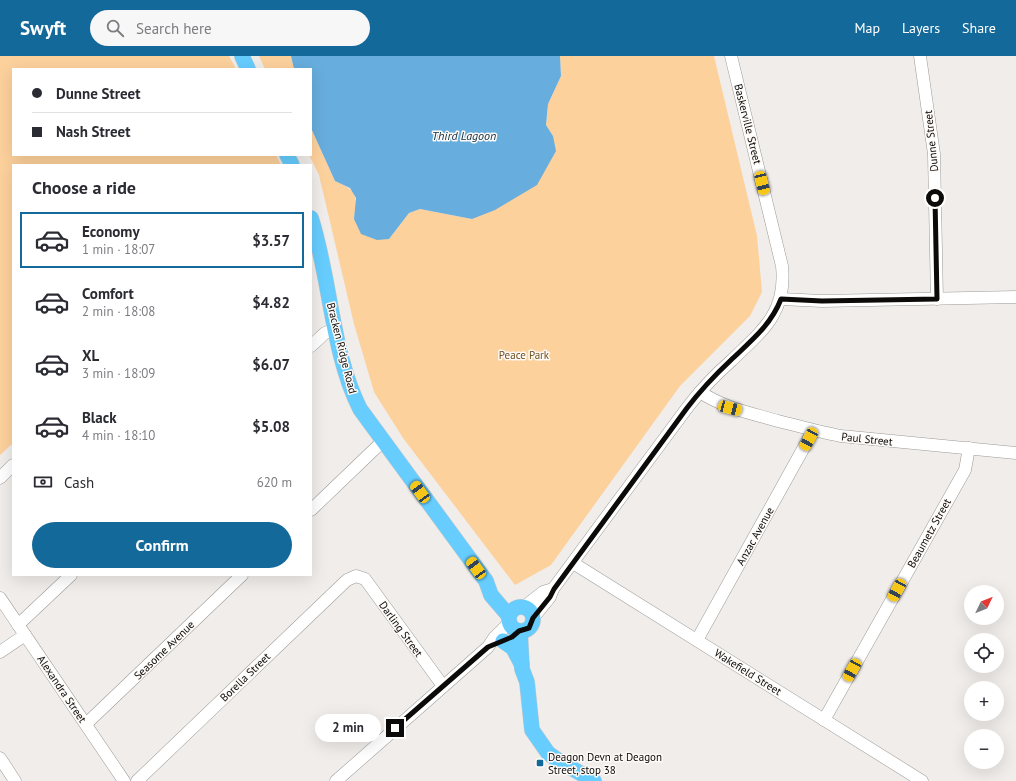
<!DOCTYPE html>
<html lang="en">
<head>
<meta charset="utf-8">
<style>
  :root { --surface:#fff; --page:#f7f7f7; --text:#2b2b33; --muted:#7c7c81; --line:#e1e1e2; --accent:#13699a }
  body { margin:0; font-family:"PT Sans",sans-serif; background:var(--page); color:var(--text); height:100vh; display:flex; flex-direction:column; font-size:15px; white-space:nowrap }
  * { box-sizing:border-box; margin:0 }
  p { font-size:13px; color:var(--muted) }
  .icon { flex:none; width:22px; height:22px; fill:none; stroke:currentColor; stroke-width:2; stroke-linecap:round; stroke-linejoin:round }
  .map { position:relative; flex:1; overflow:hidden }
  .details { position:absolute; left:12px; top:108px; width:300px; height:412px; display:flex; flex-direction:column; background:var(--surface); border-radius:0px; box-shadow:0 4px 16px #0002 }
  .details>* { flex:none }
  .top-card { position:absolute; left:12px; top:12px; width:300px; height:88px; border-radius:0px; box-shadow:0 4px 16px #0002; display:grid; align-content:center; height:88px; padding:0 20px; background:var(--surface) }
  .needle { width:26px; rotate:47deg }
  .controls { position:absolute; left:964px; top:529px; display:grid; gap:8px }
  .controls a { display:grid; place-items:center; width:40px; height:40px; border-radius:50%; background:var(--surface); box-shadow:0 4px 16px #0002; font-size:20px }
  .end { position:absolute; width:18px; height:18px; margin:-9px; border:5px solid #0c0b0a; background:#fff; box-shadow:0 0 0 2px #fff }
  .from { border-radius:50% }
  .bubble { position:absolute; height:28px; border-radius:14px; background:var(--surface); box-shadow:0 4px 16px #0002; font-size:13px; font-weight:800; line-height:28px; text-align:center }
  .car { position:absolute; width:12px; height:24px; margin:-12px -6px; border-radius:5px; box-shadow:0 0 3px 1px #0007; background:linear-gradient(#f5c518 24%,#345 0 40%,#f5c518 0 76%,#345 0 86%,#f5c518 0) }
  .top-card b { display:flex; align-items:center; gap:14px; height:38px; font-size:15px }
  .top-card b+b { border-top:1px solid var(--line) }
  .top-card i { width:10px; height:10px; background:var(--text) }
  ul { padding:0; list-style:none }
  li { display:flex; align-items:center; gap:12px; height:56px; margin:0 8px 6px; padding:0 12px; border:2px solid transparent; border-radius:0px }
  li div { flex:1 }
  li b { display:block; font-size:15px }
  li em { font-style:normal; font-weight:800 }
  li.selected { border-color:var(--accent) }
  li>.icon { width:36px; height:36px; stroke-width:1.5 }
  h2 { padding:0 20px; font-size:18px; line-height:48px }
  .pay { display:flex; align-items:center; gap:10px; height:44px; padding:0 20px; font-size:15px }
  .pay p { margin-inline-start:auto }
  .button { display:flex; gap:8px; margin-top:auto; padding:8px 20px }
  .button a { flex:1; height:46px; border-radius:24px; background:var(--accent); color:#fff; font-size:16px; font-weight:800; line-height:46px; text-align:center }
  header { display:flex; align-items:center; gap:24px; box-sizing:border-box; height:56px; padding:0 20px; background:var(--accent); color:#fff }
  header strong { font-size:19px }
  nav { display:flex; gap:22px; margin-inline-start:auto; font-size:14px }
  .search { width:280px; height:36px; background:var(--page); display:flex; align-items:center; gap:10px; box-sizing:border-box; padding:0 14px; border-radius:22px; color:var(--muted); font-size:15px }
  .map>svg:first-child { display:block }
</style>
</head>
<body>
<header>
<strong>Swyft</strong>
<div class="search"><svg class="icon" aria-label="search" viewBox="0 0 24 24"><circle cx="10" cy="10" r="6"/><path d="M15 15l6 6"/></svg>Search here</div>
<nav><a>Map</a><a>Layers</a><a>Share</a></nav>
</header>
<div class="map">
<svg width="1016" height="725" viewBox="0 0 1016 725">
  <rect width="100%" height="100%" fill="#f0edea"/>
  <g fill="#fdd19c">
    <polygon points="0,0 229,0 236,13 13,13 13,99 276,99 281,109 13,109 13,387 0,399"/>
    <polygon points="259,0 291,0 294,13 265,13"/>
    <path d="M560 0H714L757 180 762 236 750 260 680 330 551 509 515 529 403 382 374 336 354 268 319 119 309 99H311V72L335 125C358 135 357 139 354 163L389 183 409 157 420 153 472 163 553 80 546 69 548 48 561 20Z"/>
  </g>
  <polygon fill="#67addd" points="291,0 560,0 561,20 548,48 546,69 553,80 556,95 537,129 495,154 472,163 420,153 409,157 389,183 377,184 361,178 354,163 356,142 350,132 335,125 311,72 311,13 294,13"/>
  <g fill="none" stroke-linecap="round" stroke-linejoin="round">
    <g stroke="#9d9b98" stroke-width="13">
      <g id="minor">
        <polyline points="920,0 934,98 937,243"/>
        <polyline points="781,243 822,245 1016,241"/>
        <polyline points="311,290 325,277 336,273"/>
        <path d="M700 336C724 352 751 357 778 365 799 370 820 376 841 380L1016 397"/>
        <polyline points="0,422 13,409"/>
        <polyline points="311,454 383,385"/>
        <polyline points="573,507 922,725"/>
        <polyline points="0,542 124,725"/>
        <polyline points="524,551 543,536 553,533"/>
        <path d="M533 562 550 541 553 533 687 352C700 335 715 319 731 305 762 275 787 257 782 210L731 0"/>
        <polyline points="18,569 71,519"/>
        <polyline points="697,584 813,375"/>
        <polyline points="0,596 25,579"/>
        <polyline points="824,664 965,414 969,392"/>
        <polyline points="86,668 242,519"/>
        <polyline points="0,702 15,725"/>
        <polyline points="137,725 347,524 356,520 365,523 443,630"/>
        <polyline points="336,725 488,591 494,582 509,567"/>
      </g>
    </g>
    <g stroke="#cac9c9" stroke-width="16">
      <g id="major">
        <polyline points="242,0 248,13"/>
        <polyline points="287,99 292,109"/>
        <path d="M311 162C331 224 331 295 360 353L486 525 491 539 509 560"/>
        <circle cx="521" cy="563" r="12"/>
        <polyline points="520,575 522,613 527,626 532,674 548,697 559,705 594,725"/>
        <polyline points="503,585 513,592 522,609"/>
      </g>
    </g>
    <use href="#minor" stroke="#fff" stroke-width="12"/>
    <use href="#major" stroke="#66cdfe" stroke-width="15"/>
  </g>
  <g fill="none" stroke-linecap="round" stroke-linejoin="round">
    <path stroke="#0c0b0a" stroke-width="5" d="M395 672 488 591 512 581 519 575 529 572 533 562 550 541 554 533 687 352C700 335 715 319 731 304 751 285 771 269 781 243L822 245 937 243 935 142"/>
  </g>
  <rect fill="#13699a" stroke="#fdfaf7" stroke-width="1.5" x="536" y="703" width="8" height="8" rx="2"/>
  <g text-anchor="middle" stroke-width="3" stroke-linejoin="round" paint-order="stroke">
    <g font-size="11" fill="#0c0b0a" stroke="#fdfaf7">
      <text transform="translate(748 68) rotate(76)" y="4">Baskerville Street</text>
      <text transform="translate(931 85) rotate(-96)" y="4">Dunne Street</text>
      <text transform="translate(342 292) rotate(76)" y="4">Bracken Ridge Road</text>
      <text transform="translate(867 383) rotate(6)" y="4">Paul Street</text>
      <text transform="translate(929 477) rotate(-61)" y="4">Beaumetz Street</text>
      <text transform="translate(755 480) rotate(-61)" y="4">Anzac Avenue</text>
      <text transform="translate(401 573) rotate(54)" y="4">Darling Street</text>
      <text transform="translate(164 594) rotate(-44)" y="4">Seasome Avenue</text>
      <text transform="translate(748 616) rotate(32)" y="4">Wakefield Street</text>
      <text transform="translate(245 621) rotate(-44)" y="4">Borella Street</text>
      <text transform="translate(62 633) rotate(56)" y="4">Alexandra Street</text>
    </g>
    <g font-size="11" fill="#724f20" stroke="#fdfaf7">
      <text x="524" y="303">Peace Park</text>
    </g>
    <g font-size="11" fill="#0c0b0a" stroke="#fdfaf7" text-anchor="start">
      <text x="548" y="705">Deagon Devn at Deagon<tspan x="548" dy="13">Street, stop 38</tspan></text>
    </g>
    <g font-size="12" font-style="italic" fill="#0d2d41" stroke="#fdfaf7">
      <text x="464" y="84">Third Lagoon</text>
    </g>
  </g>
</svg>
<div class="controls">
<a><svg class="needle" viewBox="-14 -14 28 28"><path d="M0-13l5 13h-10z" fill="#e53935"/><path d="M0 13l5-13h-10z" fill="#7c7c81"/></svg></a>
<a><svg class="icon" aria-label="locate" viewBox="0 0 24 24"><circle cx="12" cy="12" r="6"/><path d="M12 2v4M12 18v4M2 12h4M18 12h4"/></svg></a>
<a>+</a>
<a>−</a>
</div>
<i class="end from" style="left:935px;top:142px"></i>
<i class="end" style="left:395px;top:672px"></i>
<div class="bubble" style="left:315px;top:658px;width:66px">2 min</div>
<i class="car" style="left:762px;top:127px;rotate:166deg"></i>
<i class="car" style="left:730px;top:352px;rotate:105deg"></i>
<i class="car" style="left:809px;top:383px;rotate:208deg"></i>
<i class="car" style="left:420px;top:436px;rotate:324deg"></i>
<i class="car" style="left:476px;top:512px;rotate:324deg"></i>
<i class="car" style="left:897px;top:534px;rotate:209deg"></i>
<i class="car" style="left:852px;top:614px;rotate:209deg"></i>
<div class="top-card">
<b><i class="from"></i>Dunne Street</b>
<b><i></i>Nash Street</b>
</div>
<section class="details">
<h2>Choose a ride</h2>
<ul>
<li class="selected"><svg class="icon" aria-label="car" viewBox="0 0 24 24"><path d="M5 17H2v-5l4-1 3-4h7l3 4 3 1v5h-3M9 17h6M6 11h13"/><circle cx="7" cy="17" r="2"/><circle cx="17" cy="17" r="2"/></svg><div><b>Economy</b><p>1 min · 18:07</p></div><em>$3.57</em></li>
<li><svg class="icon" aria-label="car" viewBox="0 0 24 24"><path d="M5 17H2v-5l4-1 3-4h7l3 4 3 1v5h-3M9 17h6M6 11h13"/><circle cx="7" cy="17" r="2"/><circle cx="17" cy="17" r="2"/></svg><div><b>Comfort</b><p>2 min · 18:08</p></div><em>$4.82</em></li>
<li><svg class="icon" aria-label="car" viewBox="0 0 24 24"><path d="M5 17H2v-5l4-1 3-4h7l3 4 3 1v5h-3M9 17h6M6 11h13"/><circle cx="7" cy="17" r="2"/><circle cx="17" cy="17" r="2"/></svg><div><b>XL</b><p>3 min · 18:09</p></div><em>$6.07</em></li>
<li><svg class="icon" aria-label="car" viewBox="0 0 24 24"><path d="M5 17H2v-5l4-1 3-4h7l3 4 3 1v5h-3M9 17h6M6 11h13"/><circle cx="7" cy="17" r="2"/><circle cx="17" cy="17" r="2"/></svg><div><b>Black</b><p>4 min · 18:10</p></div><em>$5.08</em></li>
</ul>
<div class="pay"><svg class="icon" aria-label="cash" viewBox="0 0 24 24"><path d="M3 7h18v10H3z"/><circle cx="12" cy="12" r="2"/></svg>Cash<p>620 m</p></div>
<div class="button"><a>Confirm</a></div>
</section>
</div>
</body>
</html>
